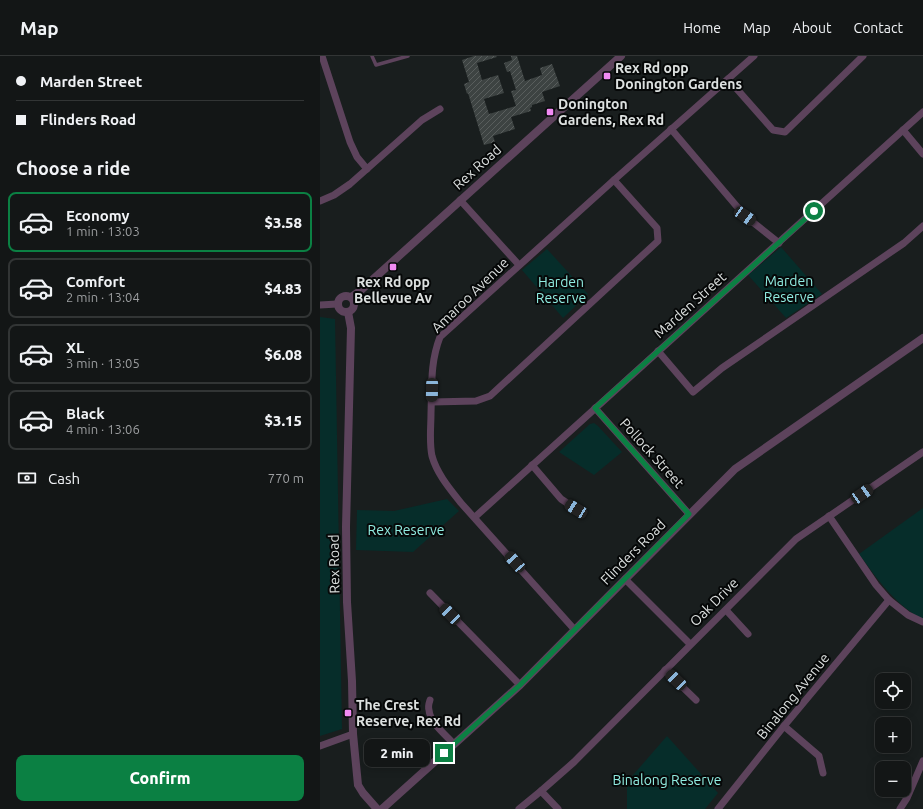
<!DOCTYPE html>
<html lang="en">
<head>
<meta charset="utf-8">
<style>
  :root { --surface:#131616; --page:#202323; --text:#f1f3f6; --muted:#9d9fa1; --line:#323535; --accent:#0b8043 }
  body { margin:0; font-family:Ubuntu,sans-serif; background:var(--page); color:var(--text); height:100vh; display:flex; flex-direction:column; font-size:15px; white-space:nowrap }
  * { box-sizing:border-box; margin:0 }
  p { font-size:13px; color:var(--muted) }
  .icon { flex:none; width:22px; height:22px; fill:none; stroke:currentColor; stroke-width:2; stroke-linecap:round; stroke-linejoin:round }
  .map { position:relative; flex:1; overflow:hidden }
  .sheet { display:flex; flex-direction:column; background:var(--surface); width:320px }
  .sheet>* { flex:none }
  .top-card { display:grid; align-content:center; height:88px; padding:0 16px; background:var(--surface) }
  .controls { position:absolute; left:555px; top:617px; display:grid; gap:8px }
  .controls a { display:grid; place-items:center; width:36px; height:36px; border-radius:8px; background:var(--surface); box-shadow:0 2px 10px #0003,0 0 0 1px var(--line); font-size:20px }
  .end { position:absolute; width:18px; height:18px; margin:-9px; border:5px solid #0b8043; background:#fff; box-shadow:0 0 0 2px #fff }
  .from { border-radius:50% }
  .bubble { position:absolute; height:28px; border-radius:8px; background:var(--surface); box-shadow:0 2px 10px #0003,0 0 0 1px var(--line); font-size:13px; font-weight:800; line-height:28px; text-align:center }
  .car { position:absolute; width:12px; height:24px; margin:-12px -6px; border-radius:5px; box-shadow:0 0 3px 1px #0007; background:linear-gradient(#222 24%,#8ab4d8 0 40%,#222 0 76%,#8ab4d8 0 86%,#222 0) }
  .top-card b { display:flex; align-items:center; gap:14px; height:38px; font-size:15px }
  .top-card b+b { border-top:1px solid var(--line) }
  .top-card i { width:10px; height:10px; background:var(--text) }
  ul { padding:0; list-style:none }
  li { display:flex; align-items:center; gap:12px; height:60px; margin:0 8px 6px; padding:0 8px; border:2px solid var(--line); border-radius:8px }
  li div { flex:1 }
  li b { display:block; font-size:15px }
  li em { font-style:normal; font-weight:800 }
  li.selected { border-color:var(--accent) }
  li>.icon { width:36px; height:36px; stroke-width:1.5 }
  h2 { padding:0 16px; font-size:18px; line-height:48px }
  .pay { display:flex; align-items:center; gap:10px; height:44px; padding:0 16px; font-size:15px }
  .pay p { margin-inline-start:auto }
  .button { display:flex; gap:8px; margin-top:auto; padding:8px 16px }
  .button a { flex:1; height:46px; border-radius:8px; background:var(--accent); color:#fff; font-size:16px; font-weight:800; line-height:46px; text-align:center }
  header { display:flex; align-items:center; gap:24px; box-sizing:border-box; height:56px; padding:0 20px; background:var(--surface); border-bottom:1px solid var(--line) }
  header strong { font-size:19px }
  nav { display:flex; gap:22px; margin-inline-start:auto; font-size:14px }
  main { display:flex; flex:1; min-height:0 }
  .map>svg:first-child { display:block }
</style>
</head>
<body>
<header>
<strong>Map</strong>
<nav><a>Home</a><a>Map</a><a>About</a><a>Contact</a></nav>
</header>
<main>
<section class="sheet">
<div class="top-card">
<b><i class="from"></i>Marden Street</b>
<b><i></i>Flinders Road</b>
</div>
<h2>Choose a ride</h2>
<ul>
<li class="selected"><svg class="icon" aria-label="car" viewBox="0 0 24 24"><path d="M5 17H2v-5l4-1 3-4h7l3 4 3 1v5h-3M9 17h6M6 11h13"/><circle cx="7" cy="17" r="2"/><circle cx="17" cy="17" r="2"/></svg><div><b>Economy</b><p>1 min · 13:03</p></div><em>$3.58</em></li>
<li><svg class="icon" aria-label="car" viewBox="0 0 24 24"><path d="M5 17H2v-5l4-1 3-4h7l3 4 3 1v5h-3M9 17h6M6 11h13"/><circle cx="7" cy="17" r="2"/><circle cx="17" cy="17" r="2"/></svg><div><b>Comfort</b><p>2 min · 13:04</p></div><em>$4.83</em></li>
<li><svg class="icon" aria-label="car" viewBox="0 0 24 24"><path d="M5 17H2v-5l4-1 3-4h7l3 4 3 1v5h-3M9 17h6M6 11h13"/><circle cx="7" cy="17" r="2"/><circle cx="17" cy="17" r="2"/></svg><div><b>XL</b><p>3 min · 13:05</p></div><em>$6.08</em></li>
<li><svg class="icon" aria-label="car" viewBox="0 0 24 24"><path d="M5 17H2v-5l4-1 3-4h7l3 4 3 1v5h-3M9 17h6M6 11h13"/><circle cx="7" cy="17" r="2"/><circle cx="17" cy="17" r="2"/></svg><div><b>Black</b><p>4 min · 13:06</p></div><em>$3.15</em></li>
</ul>
<div class="pay"><svg class="icon" aria-label="cash" viewBox="0 0 24 24"><path d="M3 7h18v10H3z"/><circle cx="12" cy="12" r="2"/></svg>Cash<p>770 m</p></div>
<div class="button"><a>Confirm</a></div>
</section>
<div class="map">
<svg width="603" height="753" viewBox="0 0 603 753">
  <defs>
    <pattern id="building-hatch" width="6" height="6" patternUnits="userSpaceOnUse"><rect width="6" height="6" fill="#3d4342"/><path d="M-1 1l2-2M0 6l6-6M5 7l2-2" fill="none" stroke="#595e5d"/></pattern>
  </defs>
  <rect width="100%" height="100%" fill="#191e1e"/>
  <g fill="#062d2a">
    <polygon points="461,191 502,238 466,262 428,219"/>
    <polygon points="227,193 268,238 243,262 202,214"/>
    <polygon points="0,261 15,263 22,673 0,680"/>
    <polygon points="274,367 278,370 302,396 274,419 239,396 270,368"/>
    <polygon points="127,443 139,455 93,496 36,494 37,454 74,455"/>
    <path d="M603 452V564C574 547 558 524 539 498Z"/>
    <polygon points="347,680 398,737 385,753 307,753 307,726"/>
  </g>
  <polygon fill="url(#building-hatch)" points="154,0 176,0 177,1 157,7 162,24 178,19 184,37 164,43 169,58 196,50 191,35 196,34 190,15 187,16 184,7 192,4 191,0 197,0 205,25 222,19 220,12 232,8 240,30 222,36 225,45 212,49 212,51 210,52 211,55 191,61 195,73 173,80 175,86 164,89 148,37 147,38 144,28 149,26 142,4"/>
  <g fill="none" stroke-linecap="round" stroke-linejoin="round">
    <polyline stroke="#5d435c" stroke-width="3.5" points="52,0 56,9 88,0"/>
    <g stroke="#5d435c" stroke-width="7">
      <polyline points="2,0 30,86 37,101 47,113"/>
      <polyline points="408,23 453,74 465,76 543,0"/>
      <polyline points="351,73 425,160 459,187"/>
      <polyline points="583,74 603,98"/>
      <polyline points="140,144 199,209"/>
      <polyline points="0,145 14,139 30,128 102,64 120,53"/>
      <polyline points="0,249 17,248"/>
      <polyline points="338,295 373,336 402,312 584,187 603,170"/>
      <polyline points="112,346 156,345 170,340 338,185 337,172 294,124"/>
      <polyline points="275,352 369,458"/>
      <polyline points="212,409 241,443 256,453"/>
      <polyline points="509,460 556,529 569,544 588,559 603,566"/>
      <polyline points="155,461 603,56"/>
      <polyline points="305,523 370,588"/>
      <polyline points="110,537 200,629"/>
      <polyline points="406,554 428,578"/>
      <path d="M254 573 141 447C130 433 117 418 112 400 109 386 111 371 111 357 112 330 110 307 120 281L294 124 434 0"/>
      <polyline points="345,614 376,644"/>
      <path d="M110 644C109 647 108 651 109 654 110 667 126 679 134 688"/>
      <polyline points="464,670 499,700 503,717"/>
      <polyline points="0,690 33,678"/>
      <polyline points="221,735 238,753"/>
      <polyline points="199,753 221,735 254,706 476,483 603,396"/>
      <polyline points="398,753 464,670 569,544"/>
      <polyline points="580,753 587,742 603,705"/>
    </g>
    <g stroke="#5d435c" stroke-width="8">
      <circle cx="26" cy="248" r="8"/>
      <polyline points="31,241 40,235 301,0"/>
      <polyline points="28,256 31,272 26,471 27,546 32,625 33,678 38,729 43,737 57,753"/>
      <polyline points="62,753 200,629 415,413 603,282"/>
    </g>
  </g>
  <g fill="none" stroke-linecap="round" stroke-linejoin="round">
    <polyline stroke="#0b8043" stroke-width="5" points="124,697 200,629 369,458 275,352 494,155"/>
  </g>
  <g fill="#f28af3" stroke="#060808" stroke-width="1.5">
    <rect x="283" y="16" width="8" height="8" rx="2"/>
    <rect x="226" y="52" width="8" height="8" rx="2"/>
    <rect x="69" y="207" width="8" height="8" rx="2"/>
    <rect x="24" y="653" width="8" height="8" rx="2"/>
  </g>
  <g text-anchor="middle" stroke-width="4" stroke-linejoin="round" paint-order="stroke">
    <g font-size="14" font-weight="bold" fill="#dde1e0" stroke="#060808" text-anchor="start">
      <text x="295" y="17">Rex Rd opp<tspan x="295" dy="16">Donington Gardens</tspan></text>
      <text x="238" y="53">Donington<tspan x="238" dy="16">Gardens, Rex Rd</tspan></text>
      <text x="73" y="231" text-anchor="middle">Rex Rd opp<tspan x="73" dy="16">Bellevue Av</tspan></text>
      <text x="36" y="654">The Crest<tspan x="36" dy="16">Reserve, Rex Rd</tspan></text>
    </g>
    <g font-size="14" fill="#dde1e0" stroke="#060808">
      <text transform="translate(157 111) rotate(-42)" y="5">Rex Road</text>
      <text transform="translate(150 239) rotate(-44)" y="5">Amaroo Avenue</text>
      <text transform="translate(370 249) rotate(-42)" y="5">Marden Street</text>
      <text transform="translate(332 397) rotate(48)" y="5">Pollock Street</text>
      <text transform="translate(313 496) rotate(-45)" y="5">Flinders Road</text>
      <text transform="translate(14 508) rotate(-91)" y="5">Rex Road</text>
      <text transform="translate(394 546) rotate(-45)" y="5">Oak Drive</text>
      <text transform="translate(473 640) rotate(-51)" y="5">Binalong Avenue</text>
    </g>
    <g font-size="14" fill="#90ece1" stroke="#060808">
      <text x="469" y="230">Marden<tspan x="469" dy="16">Reserve</tspan></text>
      <text x="241" y="231">Harden<tspan x="241" dy="16">Reserve</tspan></text>
      <text x="86" y="479">Rex Reserve</text>
      <text x="347" y="729">Binalong Reserve</text>
    </g>
  </g>
</svg>
<div class="controls">
<a><svg class="icon" aria-label="locate" viewBox="0 0 24 24"><circle cx="12" cy="12" r="6"/><path d="M12 2v4M12 18v4M2 12h4M18 12h4"/></svg></a>
<a>+</a>
<a>−</a>
</div>
<i class="end from" style="left:494px;top:155px"></i>
<i class="end" style="left:124px;top:697px"></i>
<div class="bubble" style="left:44px;top:683px;width:66px">2 min</div>
<i class="car" style="left:425px;top:160px;rotate:125deg"></i>
<i class="car" style="left:112px;top:334px;rotate:181deg"></i>
<i class="car" style="left:542px;top:438px;rotate:56deg"></i>
<i class="car" style="left:256px;top:453px;rotate:302deg"></i>
<i class="car" style="left:195px;top:506px;rotate:318deg"></i>
<i class="car" style="left:130px;top:558px;rotate:315deg"></i>
<i class="car" style="left:356px;top:624px;rotate:314deg"></i>
</div>
</main>
</body>
</html>
